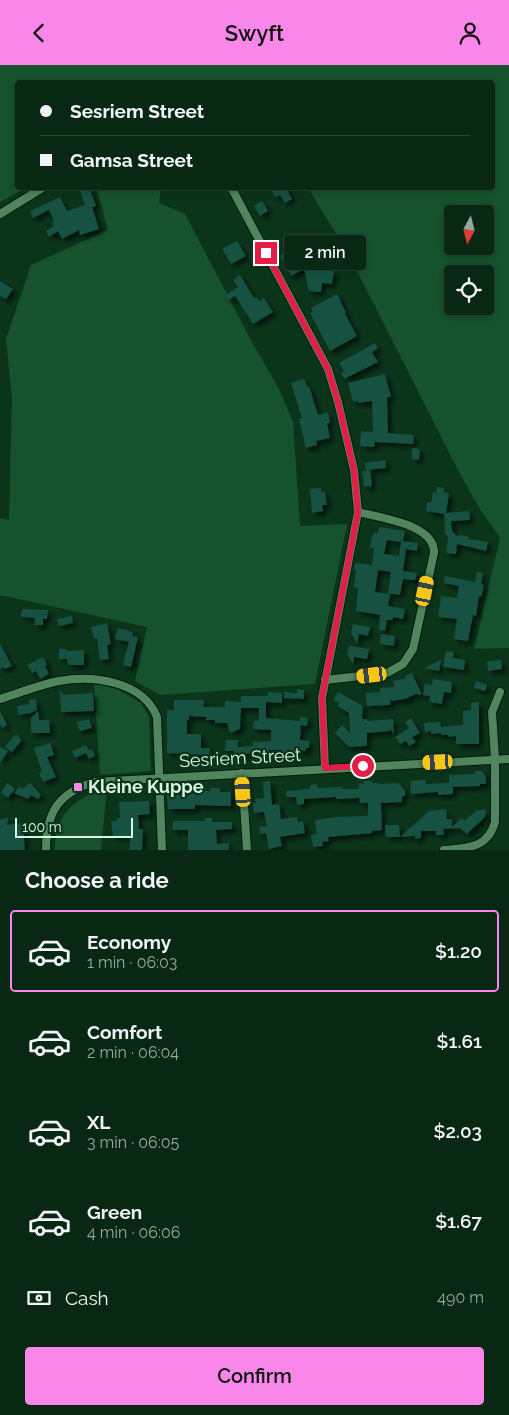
<!DOCTYPE html>
<html lang="en">
<head>
<meta charset="utf-8">
<style>
  :root { --surface:#082814; --page:#11301d; --text:#f1f3f6; --muted:#98a6a0; --line:#294434; --accent:#f987e9 }
  body { margin:0; font-family:Raleway,sans-serif; background:var(--page); color:var(--text); height:100vh; display:flex; flex-direction:column; font-size:19px; white-space:nowrap }
  * { box-sizing:border-box; margin:0 }
  p { font-size:16px; color:var(--muted) }
  .icon { flex:none; width:28px; height:28px; fill:none; stroke:currentColor; stroke-width:2; stroke-linecap:round; stroke-linejoin:round }
  .map { position:relative; height:785px; overflow:hidden }
  .sheet { display:flex; flex-direction:column; background:var(--surface); flex:1 }
  .sheet>* { flex:none }
  .hud { position:absolute; left:15px; top:15px; width:480px; height:110px; border-radius:5px; box-shadow:0 2px 8px #0003,0 0 0 1px var(--line); display:grid; align-content:center; height:110px; padding:0 25px; background:var(--surface) }
  .needle { width:32px; rotate:187deg }
  .tools { position:absolute; left:444px; top:140px; display:grid; gap:10px }
  .tools a { display:grid; place-items:center; width:50px; height:50px; border-radius:5px; background:var(--surface); box-shadow:0 2px 8px #0003,0 0 0 1px var(--line); font-size:25px }
  .scale { position:absolute; left:15px; bottom:12px; width:118px; box-sizing:border-box; padding-left:5px; border:2px solid #daf6e0; border-top:0; font-size:14px; line-height:18px; white-space:nowrap; color:#daf6e0; -webkit-text-stroke:4px #0b351b; paint-order:stroke }
  .end { position:absolute; width:22px; height:22px; margin:-11px; border:6px solid #e11d48; background:#fff; box-shadow:0 0 0 2px #fff }
  .from { border-radius:50% }
  .bubble { position:absolute; height:35px; border-radius:5px; background:var(--surface); box-shadow:0 2px 8px #0003,0 0 0 1px var(--line); font-size:16px; font-weight:600; line-height:35px; text-align:center }
  .car { position:absolute; width:15px; height:30px; margin:-15px -8px; border-radius:6px; box-shadow:0 0 4px 1px #0007; background:linear-gradient(#f5c518 24%,#345 0 40%,#f5c518 0 76%,#345 0 86%,#f5c518 0) }
  .hud b { display:flex; align-items:center; gap:18px; height:48px; font-size:19px }
  .hud b+b { border-top:1px solid var(--line) }
  .hud i { width:12px; height:12px; background:var(--text) }
  ul { padding:0; list-style:none }
  li { display:flex; align-items:center; gap:15px; height:82px; margin:0 10px 8px; padding:0 15px; border:2px solid transparent; border-radius:5px }
  li div { flex:1 }
  li b { display:block; font-size:19px }
  li em { font-style:normal; font-weight:600 }
  li.selected { border-color:var(--accent) }
  li>.icon { width:45px; height:45px; stroke-width:1.5 }
  h2 { padding:0 25px; font-size:22px; line-height:60px }
  .pay { display:flex; align-items:center; gap:12px; height:55px; padding:0 25px; font-size:19px }
  .pay p { margin-inline-start:auto }
  .action { display:flex; gap:10px; margin-top:auto; padding:10px 25px }
  .action a { flex:1; height:58px; border-radius:5px; background:var(--accent); color:#111; font-size:20px; font-weight:600; line-height:58px; text-align:center }
  header { display:flex; justify-content:space-between; align-items:center; height:65px; padding:0 25px; background:var(--accent); color:#111; font-size:22px; font-weight:600 }
  .map>svg:first-child { display:block }
</style>
</head>
<body>
<header><svg class="icon" aria-label="back" viewBox="0 0 24 24"><path d="M15 5l-7 7 7 7"/></svg>Swyft<svg class="icon" aria-label="person" viewBox="0 0 24 24"><circle cx="12" cy="8" r="4"/><path d="M4 21q1-7 8-7t8 7"/></svg></header>
<div class="map">
<svg width="509" height="785" viewBox="0 0 509 785">
  <defs>
    <filter id="shadow"><feDropShadow dx="4" dy="4" stdDeviation="2.5" flood-color="#0009"/></filter>
  </defs>
  <rect width="100%" height="100%" fill="#0b351b"/>
  <g fill="#15522d" fill-rule="evenodd">
    <path d="M0 0H509V583L474 584 500 473 480 444 461 411 347 186 308 123 492 122V18H18V122L26 123 0 137ZM452 149H485V181H452ZM452 209H485V241H452Z"/>
    <polygon points="96,123 161,123 159,138 185,149 253,279 279,324 293,357 300,461 347,459 315,619 160,630 135,616 147,562 0,530 0,453 9,455 12,333 6,274 31,200 108,165"/>
    <polygon points="94,620 103,620 119,625 141,638 149,652 151,706 100,710"/>
    <path d="M107 722 101 785H55C54 747 76 734 107 722Z"/>
  </g>
  <g fill="#165142" fill-rule="evenodd" filter="url(#shadow)">
    <polygon points="89,122 96,141 92,142 99,164 80,170 79,165 62,174 58,166 49,172 46,166 54,161 52,157 54,156 49,145 33,153 30,146 60,132 67,146 85,140 80,125"/>
    <polygon points="278,122 285,122 292,134 285,138 280,130 275,132 272,126"/>
    <polygon points="262,136 268,146 260,151 254,141"/>
    <polygon points="237,176 246,191 231,199 222,184"/>
    <polygon points="303,178 318,204 334,206 332,219 322,218 321,227 309,226 304,204 291,211 280,191"/>
    <polygon points="240,210 254,233 257,232 259,236 264,233 273,247 253,259 235,231 229,235 226,230 238,222 233,215"/>
    <polygon points="0,216 13,224 6,234 0,231"/>
    <polygon points="337,229 346,248 345,249 357,271 330,286 310,248 313,247 311,243"/>
    <polygon points="375,278 378,283 372,287 378,297 344,314 341,308 344,306 339,298"/>
    <polygon points="385,309 391,332 387,332 388,368 414,370 413,379 375,377 374,382 360,381 361,366 373,367 372,336 358,338 358,336 353,337 348,318"/>
    <polygon points="304,314 307,322 309,321 318,350 328,347 330,358 327,358 330,373 316,376 317,380 306,383 299,354 302,353 291,318"/>
    <polygon points="412,383 420,384 419,395 412,394"/>
    <polygon points="385,395 386,403 366,405 365,398"/>
    <polygon points="370,405 372,421 364,422 362,406"/>
    <polygon points="437,422 444,423 444,427 449,428 446,448 469,446 470,455 451,456 452,466 457,471 460,470 469,472 468,474 488,477 486,486 457,479 456,489 446,488 448,472 444,467 445,465 444,449 426,446 427,437 431,438 433,427 436,428"/>
    <polygon points="321,423 321,427 325,427 327,440 322,440 323,446 312,448 310,424"/>
    <path d="M379 462 405 466 403 476 418 478 417 486 406 484 403 506 417 508 415 515 403 514 400 530 388 528 391 507 378 505 375 527 390 529 388 541 405 544 403 554 393 552V555H387L385 566 379 565 380 550 356 546 358 523 354 522 356 505H354L355 498 372 500 374 483H370L372 472 374 468H378ZM387 475 401 477 399 491 384 489Z"/>
    <polygon points="477,507 483,508 481,519 484,520 481,532 479,531 476,551 473,550 468,576 454,574 457,554 438,552 441,531 457,533 459,521 444,518 445,511 475,517"/>
    <polygon points="22,544 48,545 47,554 43,554 43,560 34,560 35,553 21,552"/>
    <polygon points="72,551 73,558 59,561 57,554"/>
    <polygon points="107,558 111,579 107,580 109,594 100,595 97,573 94,574 91,562"/>
    <polygon points="353,559 370,562 368,571 359,569 357,579 351,568"/>
    <polygon points="118,563 133,567 132,571 138,572 131,602 123,600 129,577 115,574"/>
    <polygon points="381,569 395,571 394,581 380,579"/>
    <polygon points="0,579 12,601 5,604 4,602 0,604"/>
    <polygon points="349,581 369,584 367,594 354,592 353,599 347,589"/>
    <polygon points="59,584 66,584 67,586 84,585 84,600 68,600 67,594 59,594"/>
    <polygon points="446,586 454,587 453,593 465,595 464,605 443,602"/>
    <polygon points="43,592 47,600 45,601 49,609 40,614 36,606 32,608 27,600"/>
    <polygon points="441,595 439,606 424,603"/>
    <polygon points="501,595 502,604 488,606 487,596"/>
    <polygon points="412,608 422,630 416,629 405,634 392,636 391,634 390,640 367,641 366,628 380,627 380,623 394,622 393,616 406,613 405,611"/>
    <polygon points="433,614 452,617 451,628 444,627 442,639 429,637 430,631 423,630 425,619 432,620"/>
    <polygon points="476,616 487,620 485,626 474,623"/>
    <polygon points="297,624 304,625 304,634 284,633 284,627 297,628"/>
    <polygon points="60,625 63,630 93,628 94,646 61,647"/>
    <polygon points="268,627 282,628 282,638 266,637 266,653 300,656 300,652 308,653 307,661 301,660 300,675 309,676 309,683 306,683 306,686 288,685 288,692 281,692 282,685 269,685 269,687 243,689 243,693 234,693 234,686 225,686 226,675 238,675 238,682 253,681 252,677 271,676 271,665 253,664 254,656 259,655 259,643 241,643 240,664 230,668 227,658 215,658 215,655 206,655 206,652 189,651 189,655 187,655 187,669 201,669 201,683 210,683 209,690 167,688 167,645 174,645 174,635 204,635 203,642 225,642 225,636 241,637 241,631 268,631"/>
    <polygon points="338,627 363,641 362,654 367,654 367,656 393,654 394,670 390,663 390,666 367,668 367,681 349,682 335,668 342,660 350,668 349,648 337,641 339,638 333,635"/>
    <polygon points="36,634 37,645 31,648 18,650 17,641 30,639 29,635"/>
    <polygon points="479,637 479,679 456,679 456,671 449,672 448,670 441,670 441,668 431,669 431,666 425,667 424,658 440,657 441,662 463,660 463,646 471,645 471,638"/>
    <polygon points="0,646 7,660 2,663 0,659"/>
    <polygon points="38,646 39,655 49,655 50,668 31,668 31,653"/>
    <polygon points="411,653 420,668 412,672 416,677 409,681 406,676 400,679 395,672 409,663 405,657"/>
    <polygon points="89,654 92,663 79,666 77,657"/>
    <polygon points="15,670 18,670 21,676 12,687 5,682"/>
    <polygon points="50,678 54,690 47,692 56,712 43,717 39,708 42,707 34,683"/>
    <polygon points="86,680 89,685 92,684 95,691 89,694 86,688 75,693 72,686"/>
    <polygon points="0,682 8,686 0,698"/>
    <polygon points="474,706 481,706 486,711 486,719 480,719 480,721 453,722 453,729 438,730 438,727 411,729 410,716 426,715 426,719 449,718 449,710 475,709"/>
    <polygon points="270,716 272,740 279,739 281,754 297,752 298,757 303,756 305,768 280,772 282,781 269,784 266,768 260,769 259,762 267,761 264,747 254,748 253,738 256,738 255,734 264,733 263,717"/>
    <polygon points="364,716 372,716 372,718 379,718 379,719 398,718 405,725 405,731 402,731 402,737 381,738 382,765 372,766 372,768 328,772 329,776 322,777 323,781 313,782 311,770 317,769 315,755 337,752 368,751 368,738 360,738 359,733 336,734 336,732 304,734 304,739 297,740 296,732 286,732 286,726 310,724 310,720 317,719 318,723 342,722 342,724 359,724 359,719 364,718"/>
    <polygon points="7,718 15,724 8,733 1,728"/>
    <polygon points="30,718 41,730 38,734 31,730 28,734 14,728 19,722 22,724"/>
    <polygon points="210,723 220,723 220,727 231,727 231,741 195,740 195,744 168,744 167,730 177,729 176,726 184,725 184,728 201,727 201,726 210,726"/>
    <polygon points="149,736 150,749 138,750 139,764 143,764 142,785 130,785 130,771 113,771 111,756 117,756 117,753 120,753 119,737"/>
    <polygon points="446,744 447,754 452,754 452,762 462,753 464,756 476,746 486,744 485,752 467,769 460,763 443,764 444,770 436,770 436,766 421,766 421,773 415,774 415,771 400,772 429,746"/>
    <polygon points="8,753 7,760 23,758 25,785 0,785 0,754"/>
    <polygon points="205,753 212,753 212,757 232,757 232,764 216,765 217,779 229,778 229,785 188,785 188,765 172,765 173,756 205,756"/>
    <polygon points="385,760 399,760 400,772 386,772"/>
  </g>
  <g fill="none" stroke-linecap="round" stroke-linejoin="round">
    <g stroke="#001a09" stroke-width="10">
      <g id="minor">
        <polyline points="231,122 328,304 338,337 354,405 358,447 322,633 325,703"/>
        <polyline points="0,149 44,122"/>
        <path d="M325 615 387 608 403 599 413 584 434 488C435 459 380 453 358 447"/>
        <path d="M0 634C19 628 39 620 59 616 93 610 143 616 157 652L162 785"/>
        <polyline points="242,708 247,785"/>
        <path d="M46 785C46 748 58 728 94 717L509 694"/>
        <path d="M444 785C468 783 488 783 495 757V694L492 647 500 627"/>
      </g>
    </g>
    <use href="#minor" stroke="#50855f" stroke-width="8"/>
  </g>
  <g fill="none" stroke-linecap="round" stroke-linejoin="round">
    <polyline stroke="#e11d48" stroke-width="6" points="266,188 328,304 338,337 354,405 358,447 322,632 325,703 363,701"/>
  </g>
  <rect fill="#f987e9" stroke="#0b351b" stroke-width="2" x="73" y="717" width="10" height="10" rx="2.5"/>
  <g text-anchor="middle" stroke-width="4.5" stroke-linejoin="round" paint-order="stroke">
    <g font-size="18" fill="#daf6e0" stroke="#0b351b">
      <text transform="translate(240 693) rotate(-3)" y="6">Sesriem Street</text>
    </g>
    <g font-size="18" font-weight="bold" fill="#daf6e0" stroke="#0b351b" text-anchor="start">
      <text x="88" y="728">Kleine Kuppe</text>
    </g>
  </g>
</svg>
<div class="tools">
<a><svg class="needle" viewBox="-14 -14 28 28"><path d="M0-13l5 13h-10z" fill="#e53935"/><path d="M0 13l5-13h-10z" fill="#98a6a0"/></svg></a>
<a><svg class="icon" aria-label="locate" viewBox="0 0 24 24"><circle cx="12" cy="12" r="6"/><path d="M12 2v4M12 18v4M2 12h4M18 12h4"/></svg></a>
</div>
<div class="scale">100 m</div>
<i class="end from" style="left:363px;top:701px"></i>
<i class="end" style="left:266px;top:188px"></i>
<div class="bubble" style="left:284px;top:170px;width:82px">2 min</div>
<i class="car" style="left:425px;top:526px;rotate:12deg"></i>
<i class="car" style="left:372px;top:610px;rotate:263deg"></i>
<i class="car" style="left:438px;top:697px;rotate:267deg"></i>
<i class="car" style="left:243px;top:727px;rotate:356deg"></i>
<div class="hud">
<b><i class="from"></i>Sesriem Street</b>
<b><i></i>Gamsa Street</b>
</div>
</div>
<section class="sheet">
<h2>Choose a ride</h2>
<ul>
<li class="selected"><svg class="icon" aria-label="car" viewBox="0 0 24 24"><path d="M5 17H2v-5l4-1 3-4h7l3 4 3 1v5h-3M9 17h6M6 11h13"/><circle cx="7" cy="17" r="2"/><circle cx="17" cy="17" r="2"/></svg><div><b>Economy</b><p>1 min · 06:03</p></div><em>$1.20</em></li>
<li><svg class="icon" aria-label="car" viewBox="0 0 24 24"><path d="M5 17H2v-5l4-1 3-4h7l3 4 3 1v5h-3M9 17h6M6 11h13"/><circle cx="7" cy="17" r="2"/><circle cx="17" cy="17" r="2"/></svg><div><b>Comfort</b><p>2 min · 06:04</p></div><em>$1.61</em></li>
<li><svg class="icon" aria-label="car" viewBox="0 0 24 24"><path d="M5 17H2v-5l4-1 3-4h7l3 4 3 1v5h-3M9 17h6M6 11h13"/><circle cx="7" cy="17" r="2"/><circle cx="17" cy="17" r="2"/></svg><div><b>XL</b><p>3 min · 06:05</p></div><em>$2.03</em></li>
<li><svg class="icon" aria-label="car" viewBox="0 0 24 24"><path d="M5 17H2v-5l4-1 3-4h7l3 4 3 1v5h-3M9 17h6M6 11h13"/><circle cx="7" cy="17" r="2"/><circle cx="17" cy="17" r="2"/></svg><div><b>Green</b><p>4 min · 06:06</p></div><em>$1.67</em></li>
</ul>
<div class="pay"><svg class="icon" aria-label="cash" viewBox="0 0 24 24"><path d="M3 7h18v10H3z"/><circle cx="12" cy="12" r="2"/></svg>Cash<p>490 m</p></div>
<div class="action"><a>Confirm</a></div>
</section>
</body>
</html>
